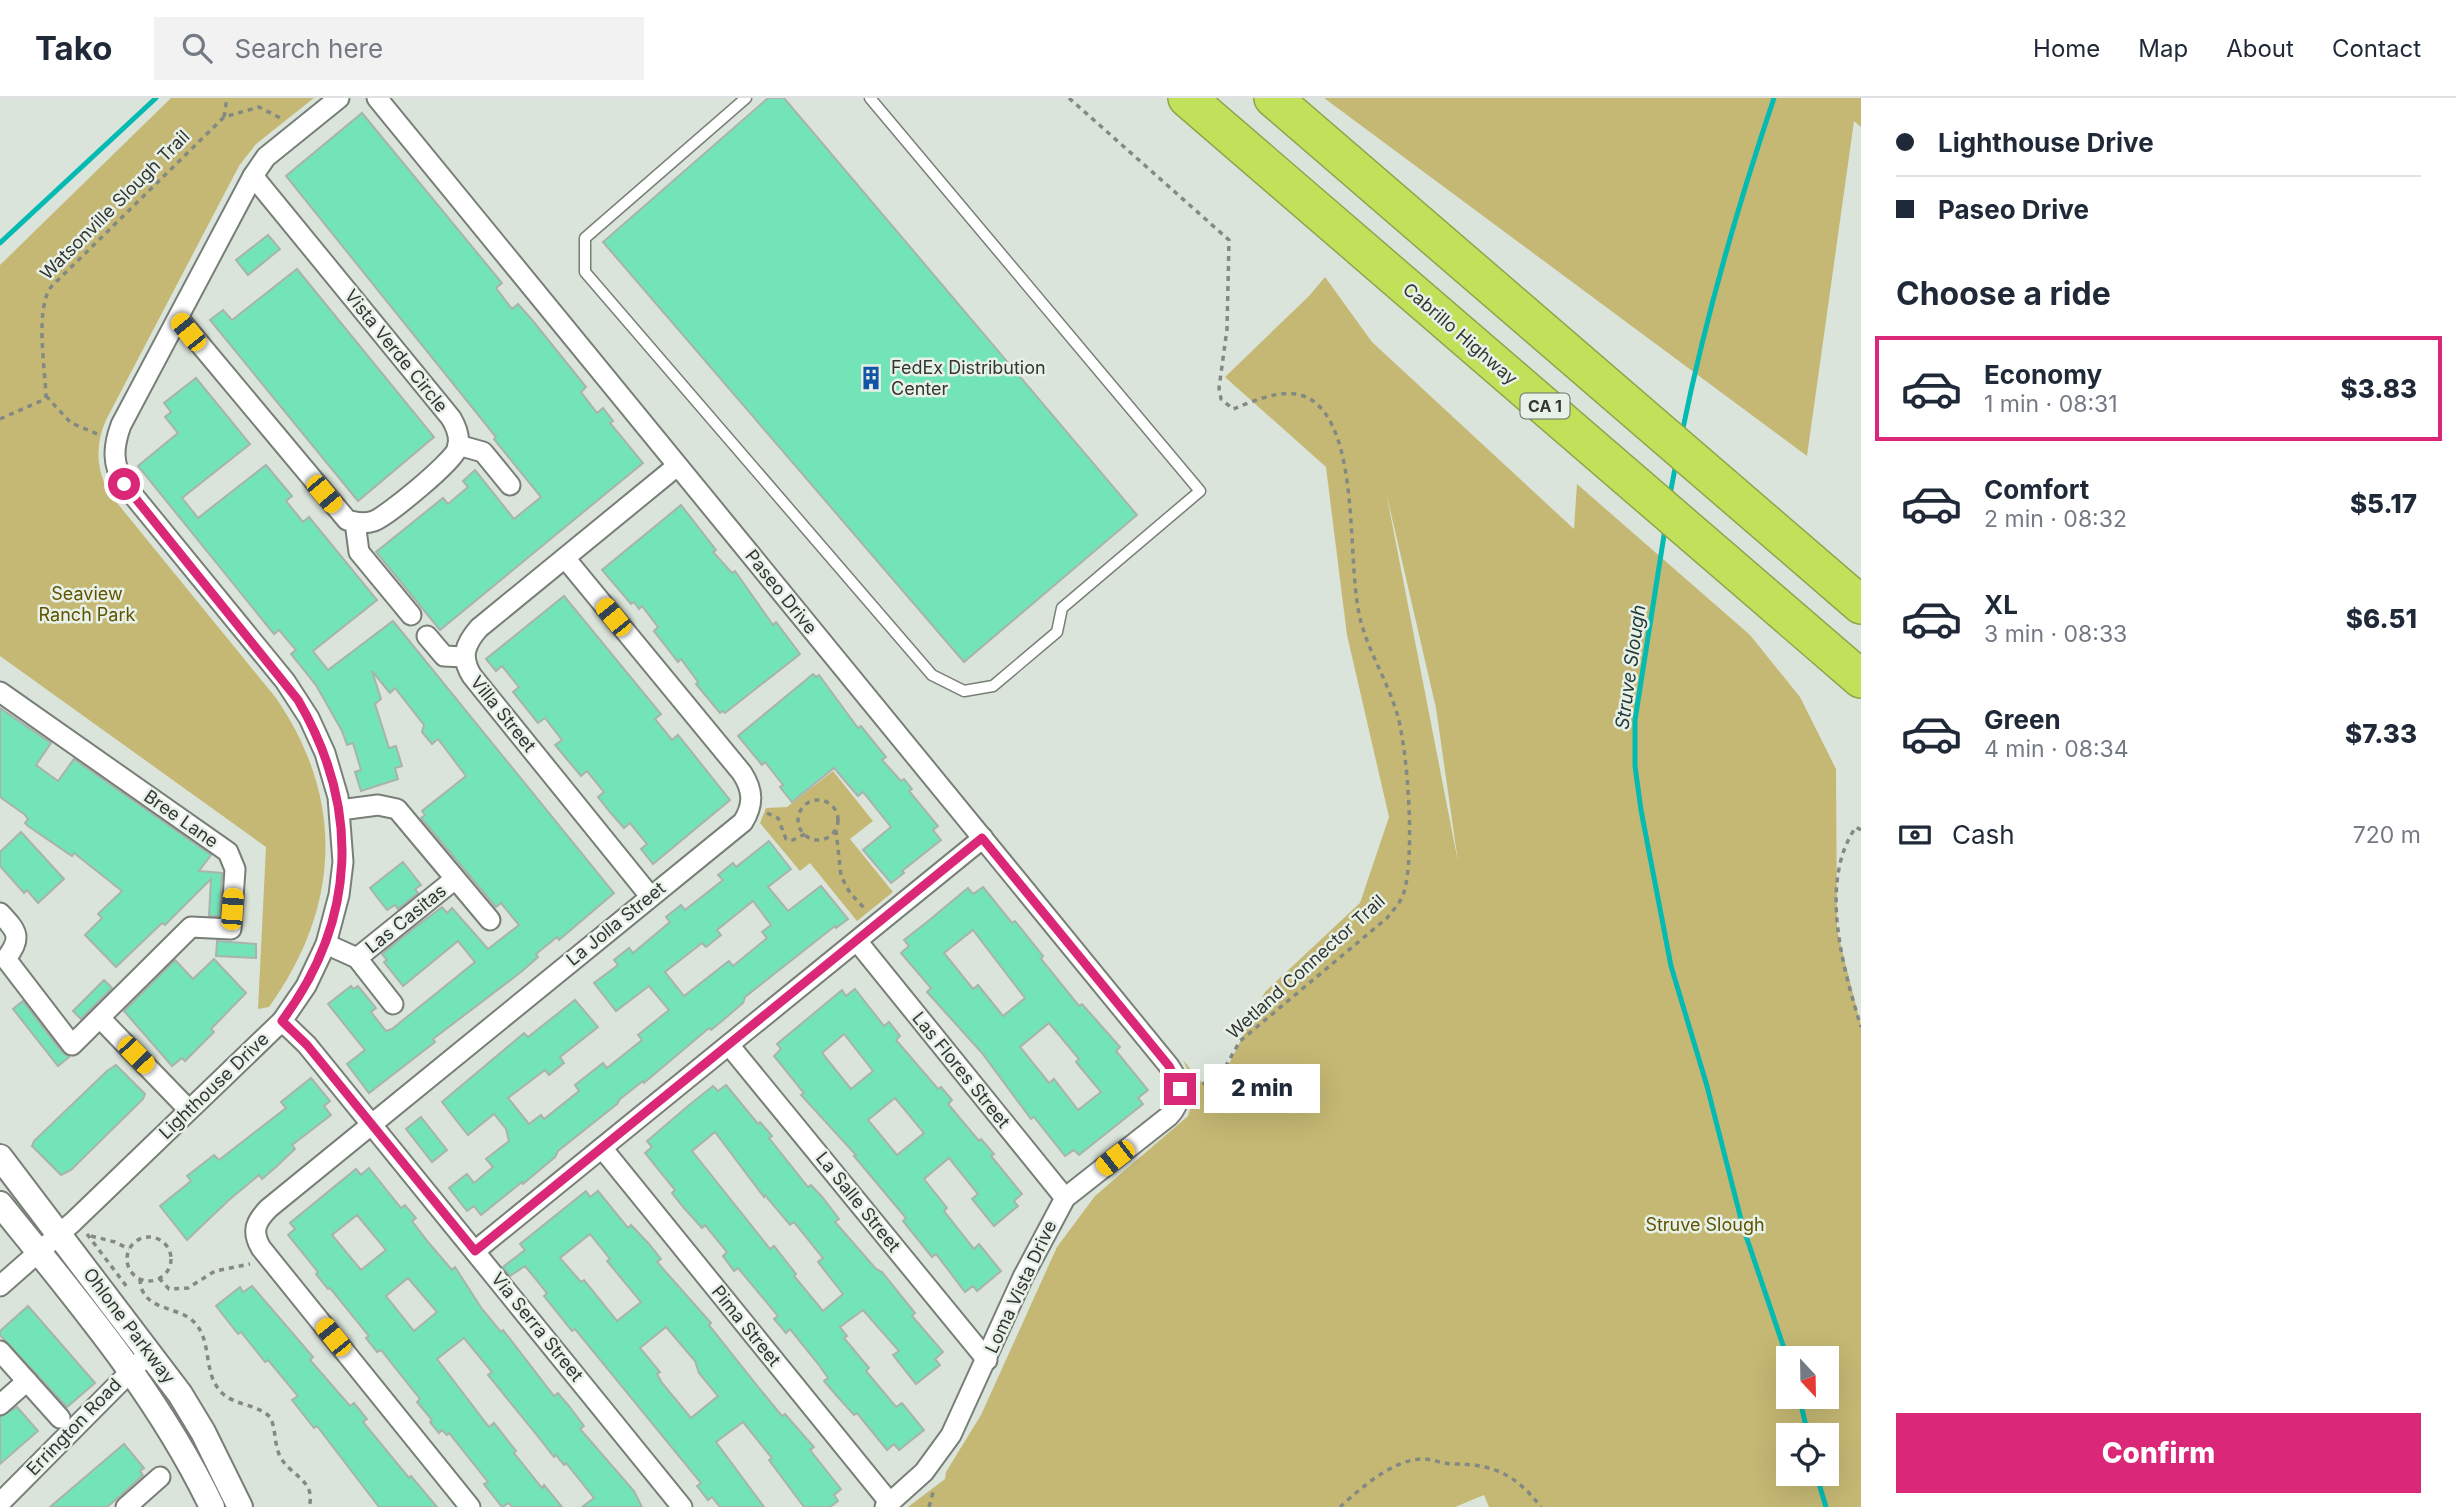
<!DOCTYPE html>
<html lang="en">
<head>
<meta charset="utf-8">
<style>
  :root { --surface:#fff; --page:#f2f2f3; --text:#1f2937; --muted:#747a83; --line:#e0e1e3; --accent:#db2777 }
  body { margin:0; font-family:Inter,sans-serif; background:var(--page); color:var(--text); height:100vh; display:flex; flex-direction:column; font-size:26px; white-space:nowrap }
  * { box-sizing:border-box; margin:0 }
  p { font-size:23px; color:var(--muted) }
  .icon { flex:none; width:38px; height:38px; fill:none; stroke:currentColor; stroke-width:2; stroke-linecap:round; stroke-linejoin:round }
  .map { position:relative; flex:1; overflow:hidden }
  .panel { display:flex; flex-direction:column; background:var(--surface); width:595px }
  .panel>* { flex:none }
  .guide { display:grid; align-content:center; height:154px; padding:0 35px; background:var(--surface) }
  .needle { width:46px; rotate:158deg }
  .fabs { position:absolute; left:1776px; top:1248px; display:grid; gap:14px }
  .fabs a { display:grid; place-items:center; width:63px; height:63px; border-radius:0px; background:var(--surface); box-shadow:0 7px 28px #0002; font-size:35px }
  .end { position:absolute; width:32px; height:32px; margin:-16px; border:9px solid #db2777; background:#fff; box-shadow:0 0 0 4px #fff }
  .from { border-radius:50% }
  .bubble { position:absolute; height:49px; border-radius:0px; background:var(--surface); box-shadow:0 7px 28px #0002; font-size:23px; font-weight:800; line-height:49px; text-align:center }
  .car { position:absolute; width:21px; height:42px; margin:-21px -10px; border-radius:9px; box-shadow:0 0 5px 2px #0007; background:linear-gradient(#f5c518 24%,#345 0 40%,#f5c518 0 76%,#345 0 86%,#f5c518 0) }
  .guide b { display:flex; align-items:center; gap:24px; height:66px; font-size:26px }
  .guide b+b { border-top:2px solid var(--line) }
  .guide i { width:18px; height:18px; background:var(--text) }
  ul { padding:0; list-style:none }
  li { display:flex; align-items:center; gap:21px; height:105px; margin:0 14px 10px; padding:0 21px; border:4px solid transparent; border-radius:0px }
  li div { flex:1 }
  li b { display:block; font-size:26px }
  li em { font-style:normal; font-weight:800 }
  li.selected { border-color:var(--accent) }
  li>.icon { width:63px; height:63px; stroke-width:1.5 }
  h2 { padding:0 35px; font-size:32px; line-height:84px }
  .pay { display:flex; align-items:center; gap:18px; height:77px; padding:0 35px; font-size:26px }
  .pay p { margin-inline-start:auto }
  .primary-button { display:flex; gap:14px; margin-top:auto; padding:14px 35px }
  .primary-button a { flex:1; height:80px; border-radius:0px; background:var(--accent); color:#fff; font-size:28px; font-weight:800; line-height:80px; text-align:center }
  header { display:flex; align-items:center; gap:42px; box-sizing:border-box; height:98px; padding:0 35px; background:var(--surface); border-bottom:2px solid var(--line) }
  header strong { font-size:33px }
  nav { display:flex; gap:38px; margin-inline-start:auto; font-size:24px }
  .search { width:490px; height:63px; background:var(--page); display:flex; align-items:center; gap:18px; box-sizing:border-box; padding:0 24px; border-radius:0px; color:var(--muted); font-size:26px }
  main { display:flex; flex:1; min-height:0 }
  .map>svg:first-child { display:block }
</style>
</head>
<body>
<header>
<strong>Tako</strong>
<div class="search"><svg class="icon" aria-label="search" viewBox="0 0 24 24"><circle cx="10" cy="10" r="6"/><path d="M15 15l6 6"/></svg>Search here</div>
<nav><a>Home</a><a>Map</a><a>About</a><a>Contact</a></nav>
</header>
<main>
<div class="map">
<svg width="1861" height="1409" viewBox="0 0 1861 1409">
  <rect width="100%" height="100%" fill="#dbe4db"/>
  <g fill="#c5b874" fill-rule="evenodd">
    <path d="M171 0H314L256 46 239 68 106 322C95 347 96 371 109 395L276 600C346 702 340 810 269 909L258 911 266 749 0 558V167Z"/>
    <polygon points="1324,0 1861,0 1861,29 1854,23 1807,358"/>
    <path d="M1325 179 1372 244 1574 431 1577 386 1750 537 1800 599 1836 671 1837 832 1861 927V1409H1489L1484 1397 1455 1409H908L945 1381 946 1374 981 1317 1057 1149 1095 1098 1188 1018C1196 995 1193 983 1183 962L1213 998 1265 894 1360 805 1389 719 1347 537 1326 369 1225 279 1309 198ZM1386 394 1436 610 1458 764ZM1788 1260H1827V1298H1788ZM1788 1337H1827V1376H1788Z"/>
    <polygon points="833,673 873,723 850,741 893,794 857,823 810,765 800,773 760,725 766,710 787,709"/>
  </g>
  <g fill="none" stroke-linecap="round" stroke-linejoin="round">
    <g stroke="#05bab1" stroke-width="5">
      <polyline points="0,145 156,0"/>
      <path d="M1682 335C1705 221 1737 110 1774 0"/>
      <polyline points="1670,397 1676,365"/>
      <polyline points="1665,431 1635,622 1635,668 1641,712 1671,868 1707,988 1743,1129 1788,1262"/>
      <polyline points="1799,1298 1808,1337"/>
      <polyline points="1816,1376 1826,1409"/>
    </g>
  </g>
  <g fill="#72e4b8" stroke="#a8b3ae" stroke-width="2" fill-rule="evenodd">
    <polygon points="768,0 784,0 1137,417 964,564 603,144"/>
    <polygon points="362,15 502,185 496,190 512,211 518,206 533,223 586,289 581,294 597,315 603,310 613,323 610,325 643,365 440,532 376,454 443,400 448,406 468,389 463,383 475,372 514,421 541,399 497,345 494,341 496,339 286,78"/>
    <polygon points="268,137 280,151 248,177 236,162"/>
    <polygon points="297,171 434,339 358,403 210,222 223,212 232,222"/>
    <polygon points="196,280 250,346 182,400 198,420 266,367 292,398 286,403 303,424 309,419 377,502 313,553 328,572 393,523 614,795 559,842 557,839 536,856 538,859 521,874 433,941 435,944 369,995 347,966 365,952 328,906 351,888 353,891 358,888 376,910 371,914 386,933 392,931 475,864 458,843 403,888 384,864 387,862 382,856 414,830 442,809 447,815 452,810 488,851 519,827 501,805 496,809 421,720 425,717 422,713 466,678 438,641 432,646 422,634 424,627 395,590 390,595 372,573 381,601 375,606 389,650 396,648 402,668 395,670 398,681 361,693 355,674 361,672 353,645 347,647 342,633 316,587 291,556 296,552 279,532 274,536 138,368 178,335 165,319 171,314 164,305"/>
    <polygon points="681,407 716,452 713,454 732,475 735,473 773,527 776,524 800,556 725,615 723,613 720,615 696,586 698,584 681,561 678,564 654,533 658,529 642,508 639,511 634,504 631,506 602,472"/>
    <polygon points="564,498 661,616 655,621 672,642 678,637 730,702 653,766 641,751 647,746 630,725 624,730 610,714 598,699 604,694 587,673 581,678 555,647 562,642 545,620 538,625 513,594 519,589 502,568 496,573 486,561"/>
    <polygon points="813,576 816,579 819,577 858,630 861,628 886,659 882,662 901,683 904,681 912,691 909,693 938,728 933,732 941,742 902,773 904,775 891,785 863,752 891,729 863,694 858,698 834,670 792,704 780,689 783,687 765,664 762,667 738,638"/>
    <polygon points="0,610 51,645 36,667 58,683 74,661 211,757 199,773 222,775 220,818 209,818 211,781 165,827 162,825 116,869 85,837 102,820 98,816 122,793 74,755 72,758 28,728 25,725 28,721 24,716 0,699"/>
    <polygon points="21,734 64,781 38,805 27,792 24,795 0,768 0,754"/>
    <path d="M769 743 791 771 768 789 788 813 821 788 848 821 836 830 835 828 745 899 743 905 722 923 711 932 709 930 644 985 643 983 620 1001 617 1006 558 1053 555 1059 523 1086 522 1084 481 1117 474 1108 467 1113 449 1090 467 1076 474 1085 493 1069 486 1061 509 1043 506 1031 494 1016 468 1037 442 1004 524 935 528 939 575 902 598 929 560 959 564 965 549 977 545 972 508 1000 529 1026 541 1017 544 1021 579 993 575 987 603 965 607 970 642 942 638 937 669 912 649 888 616 913 594 885 618 867 614 862 629 850 633 855 670 824 666 819 681 807 685 812 723 782 718 777 733 765 736 769ZM753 803 771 827 762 834 767 840 733 868 729 863 684 898 665 874 702 845 706 849 721 837 717 832Z"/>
    <polygon points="403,764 421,787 415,791 418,795 398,811 395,807 387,812 370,790"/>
    <path d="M983 789 1012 825 1015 823 1043 858 1041 861 1079 908 1082 906 1120 949 1116 953 1148 992 1138 1000 1143 1006 1079 1057 1074 1052 1065 1058 1034 1019 1031 1021 982 955 927 894 931 890 901 855 909 848 904 842 927 824 968 790 973 796ZM973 832 1025 900 1003 918 978 887 973 891 944 855ZM1049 925 1079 961 1076 964 1101 994 1078 1012 1054 981 1049 985 1020 949Z"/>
    <polygon points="217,843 256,846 256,860 216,858"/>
    <polygon points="214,861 246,895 211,931 214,934 185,963 182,960 172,968 124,913 175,862 193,881"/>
    <polygon points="104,882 112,890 81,921 73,913"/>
    <path d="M855 891 884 928 889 924 900 938 896 942 938 991 941 989 952 1002 948 1006 979 1043 981 1041 994 1056 991 1058 1022 1096 1014 1103 1018 1108 994 1128 972 1101 978 1096 949 1060 924 1081 947 1110 944 1113 974 1151 979 1146 1001 1173 977 1193 973 1188 965 1194 936 1156 932 1159 903 1123 906 1120 854 1058 856 1057 801 997 804 995 774 958 781 951 777 946 842 892 846 898ZM844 936 873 973 851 991 822 955ZM895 1000 924 1035 897 1057 868 1022Z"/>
    <polygon points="23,903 62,954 69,959 58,968 13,911"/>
    <polygon points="116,967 145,996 143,1001 71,1072 61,1077 32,1048 34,1043 107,973"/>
    <polygon points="311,980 330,1003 324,1008 331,1017 292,1047 295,1051 276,1069 262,1081 259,1077 229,1102 187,1142 160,1108 191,1083 187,1078 214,1057 219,1062 286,1010 281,1004"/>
    <path d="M726 987 758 1026 760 1024 772 1038 769 1040 808 1089 811 1087 823 1100 839 1121 835 1124 876 1171 882 1174 915 1215 912 1218 943 1254 935 1261 940 1267 916 1286 893 1257 899 1253 863 1212 840 1229 847 1238 844 1240 869 1270 866 1273 896 1309 902 1305 924 1332 899 1352 894 1346 887 1352 857 1315 854 1317 836 1297 824 1283 828 1280 819 1267 790 1231 786 1235 774 1221 778 1218 738 1170 734 1173 723 1158 727 1154 705 1127 702 1130 684 1110 672 1095 675 1092 645 1055 652 1049 647 1043 688 1008 713 988 718 993ZM715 1034 764 1099 765 1097 790 1127 794 1124 823 1160 818 1164 843 1196 823 1213 794 1178 796 1176 774 1148 770 1151 692 1053Z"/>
    <polygon points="421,1019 447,1052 432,1064 406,1031"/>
    <path d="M369 1070 401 1110 405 1107 416 1120 412 1123 428 1144 452 1172 455 1169 482 1211 501 1234 503 1232 554 1298 558 1295 569 1308 584 1328 580 1331 634 1393 642 1409H582L594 1400 566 1365 564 1367 556 1357 554 1359 540 1341 488 1277 492 1274 464 1240 437 1261 489 1329 494 1325 516 1353 514 1355 542 1390 544 1387 562 1409H512L509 1405 502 1409 484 1386 488 1384 449 1335 447 1337 442 1332 439 1335 430 1324 432 1322 417 1304 420 1301 381 1252 377 1254 366 1240 369 1238 330 1190 328 1191 316 1176 318 1174 288 1137 295 1131 290 1125 356 1071 361 1077ZM357 1117 386 1152 361 1172 332 1137ZM408 1180 437 1214 414 1233 386 1198Z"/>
    <path d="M586 1093 590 1099 598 1093 628 1130 631 1127 649 1146 661 1161 657 1164 711 1225 709 1227 759 1290 782 1318 785 1316 814 1349 810 1352 841 1391 834 1397 838 1403 830 1409H804L769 1362 772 1360 743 1324 716 1344 764 1409H720L712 1399 708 1402 697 1388 701 1385 575 1231 572 1233 544 1198 547 1195 525 1168 510 1178 503 1169 525 1152 520 1146ZM590 1136 610 1161 607 1163 641 1204 617 1223 584 1182 581 1184 560 1160ZM666 1229 695 1263 699 1275 718 1298 691 1320 662 1285 657 1276 660 1274 640 1250Z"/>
    <polygon points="252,1188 313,1259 310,1262 350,1308 354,1305 367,1321 363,1324 409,1380 411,1378 437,1409 379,1409 317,1328 314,1330 292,1302 298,1298 268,1262 265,1264 241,1234 238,1236 216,1208 240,1189 243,1194"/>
    <polygon points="28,1208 95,1285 67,1309 0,1237 0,1233"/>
    <polygon points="17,1309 38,1333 0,1366 0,1319"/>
    <polygon points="124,1346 144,1370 140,1373 143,1377 120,1398 107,1409 50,1409"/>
  </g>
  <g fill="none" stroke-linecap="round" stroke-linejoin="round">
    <g stroke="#787f77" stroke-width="13">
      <polyline id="service" points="746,0 585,140 585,174 932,577 964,593 993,588 1057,534 1062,510 1200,393 870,0"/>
    </g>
    <g stroke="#787f77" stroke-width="23">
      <g id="minor">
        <path d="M377 0 1169 968C1181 985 1184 1002 1169 1018L1065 1100 1023 1179 951 1337 924 1374 885 1409"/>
        <path d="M179 221 347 422C356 425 365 426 374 423 387 418 453 364 457 351 461 340 457 330 451 320L253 78"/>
        <polyline points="458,347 483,354 510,387"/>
        <polyline points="355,424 359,454 411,517"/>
        <polyline points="427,538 444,558 464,559"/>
        <path d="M0 594 228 754 235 771 231 831 191 829 72 947 6 861C22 839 18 834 0 815"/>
        <polyline points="340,712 378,707 397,711 490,822"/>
        <path d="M650 798 472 578C460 559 465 546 479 530L677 368"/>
        <polyline points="857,843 1065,1100"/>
        <polyline points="326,846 357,860 393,906"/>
        <polyline points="357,860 455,781"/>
        <polyline points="100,920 189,1012"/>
        <polyline points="282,923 307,947 682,1409"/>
        <polyline points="729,947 987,1262"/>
        <polyline points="602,1050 890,1405"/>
        <polyline points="475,1153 983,740"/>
        <path d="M0 1188 73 1124 282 923 306 888 326 846 339 797 343 764 338 699 325 655 309 620 285 583 124 386C112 365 113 349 121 327L253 78 266 59 339 0"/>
        <polyline points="0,1253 60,1320"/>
        <polyline points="0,1307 27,1283"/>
        <polyline points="0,1405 140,1264"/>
        <polyline points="126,1409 160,1379"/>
        <path d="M470 1409 261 1150C251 1133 256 1123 269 1110L743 724C754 706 753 692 742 675L565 460"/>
      </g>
    </g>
    <g stroke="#787f77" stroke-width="28">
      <g id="tertiary">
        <polyline points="0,1059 180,1296 203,1334 240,1409"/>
        <path d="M0 1106C78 1203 158 1296 212 1409"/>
      </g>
    </g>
    <g stroke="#8fa54c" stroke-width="40">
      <g id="motorway">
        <polyline points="1187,0 1861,581"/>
        <polyline points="1273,0 1861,507"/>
      </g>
    </g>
    <g stroke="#838983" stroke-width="3.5" stroke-dasharray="5 5" stroke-linecap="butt">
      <path d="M1069 0 1229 142 1227 231 1219 290 1221 301 1233 311C1259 301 1294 284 1318 307 1361 349 1346 469 1361 524 1370 557 1389 586 1398 619 1408 657 1415 757 1404 794 1402 803 1393 812 1387 820L1240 943 1223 973 1210 984 1197 987"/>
      <polyline points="224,19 227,0"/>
      <polyline points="46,298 71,325 100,337"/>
      <path d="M0 321 43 302 46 298C45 270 35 211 51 189L224 19 259 9 284 22"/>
      <circle cx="818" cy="722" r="20"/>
      <polyline points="767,715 778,720 786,741 793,742 805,736"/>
      <polyline points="836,732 841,778 850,795 866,812"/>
      <path d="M1861 732 1856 729C1818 783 1843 871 1861 929"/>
      <polyline points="87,1136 127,1189"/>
      <polyline points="91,1138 115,1144 129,1151"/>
      <circle cx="149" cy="1161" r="22"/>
      <polyline points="159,1180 169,1191 188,1190 215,1173 250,1166"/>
      <path d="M140 1181C141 1214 179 1207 195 1225 213 1245 202 1275 222 1295 236 1308 257 1306 270 1319 276 1330 274 1344 279 1356 288 1378 317 1381 309 1409"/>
      <polyline points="929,1409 934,1391"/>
      <path d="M1340 1409C1361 1390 1393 1361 1423 1361 1433 1361 1443 1366 1454 1366 1494 1366 1516 1377 1541 1409"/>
    </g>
    <use href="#service" stroke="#fff" stroke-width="10"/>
    <use href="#minor" stroke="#fff" stroke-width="19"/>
    <use href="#tertiary" stroke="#fff" stroke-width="24"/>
    <use href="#motorway" stroke="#c1e15a" stroke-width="37"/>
  </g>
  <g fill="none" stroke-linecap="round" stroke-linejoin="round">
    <path stroke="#db2777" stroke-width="9" d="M124 386 298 602C361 710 357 822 282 923L307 947 475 1153 982 740 1169 968 1180 991"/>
  </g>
  <defs>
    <g id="building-bare" transform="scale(1.89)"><path d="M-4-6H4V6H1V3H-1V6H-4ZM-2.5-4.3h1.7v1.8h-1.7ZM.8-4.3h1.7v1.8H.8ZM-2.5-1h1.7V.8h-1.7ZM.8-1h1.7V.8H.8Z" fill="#1355a5" stroke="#e8f1e8" stroke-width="2.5" paint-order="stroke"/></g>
  </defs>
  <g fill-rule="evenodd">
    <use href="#building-bare" x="871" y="280"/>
  </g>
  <g text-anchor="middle" stroke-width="5" stroke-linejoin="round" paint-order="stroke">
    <rect fill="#e8f1e8" stroke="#696e69" stroke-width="2" x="1520.5" y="295.5" width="49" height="25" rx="5"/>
    <g font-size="16" font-weight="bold" fill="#333633">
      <text x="1545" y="314">CA 1</text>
    </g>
    <g font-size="18" fill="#333633" stroke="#e8f1e8">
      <text transform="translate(115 107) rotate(-45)" y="6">Watsonville Slough Trail</text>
      <text transform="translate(1460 236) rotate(41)" y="6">Cabrillo Highway</text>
      <text transform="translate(396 253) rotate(51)" y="6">Vista Verde Circle</text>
      <text transform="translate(781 494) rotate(51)" y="6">Paseo Drive</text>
      <text transform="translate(503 616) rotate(51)" y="6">Villa Street</text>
      <text transform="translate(181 721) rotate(35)" y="6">Bree Lane</text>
      <text transform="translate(406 821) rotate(-39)" y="6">Las Casitas</text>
      <text transform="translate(616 826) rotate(-39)" y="6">La Jolla Street</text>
      <text transform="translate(1306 869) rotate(-42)" y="6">Wetland Connector Trail</text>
      <text transform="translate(961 972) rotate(51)" y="6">Las Flores Street</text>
      <text transform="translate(214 988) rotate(-44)" y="6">Lighthouse Drive</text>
      <text transform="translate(858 1104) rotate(51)" y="6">La Salle Street</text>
      <text transform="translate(1021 1189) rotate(-65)" y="6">Loma Vista Drive</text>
      <text transform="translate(129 1228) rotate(53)" y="6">Ohlone Parkway</text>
      <text transform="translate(746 1228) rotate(51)" y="6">Pima Street</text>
      <text transform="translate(537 1229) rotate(51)" y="6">Via Serra Street</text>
      <text transform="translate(74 1329) rotate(-46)" y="6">Errington Road</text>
    </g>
    <g font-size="18" fill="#333633" stroke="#e8f1e8" text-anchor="start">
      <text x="891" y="276">FedEx Distribution<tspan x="891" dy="21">Center</tspan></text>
    </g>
    <g font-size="18" fill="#605300" stroke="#e8f1e8">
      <text x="87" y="502">Seaview<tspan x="87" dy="21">Ranch Park</tspan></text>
      <text x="1705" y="1133">Struve Slough</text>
    </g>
    <g font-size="19" font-style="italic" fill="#243c3a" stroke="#e8f1e8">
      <text transform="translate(1630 569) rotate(-82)" y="7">Struve Slough</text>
    </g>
  </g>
</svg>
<div class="fabs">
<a><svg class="needle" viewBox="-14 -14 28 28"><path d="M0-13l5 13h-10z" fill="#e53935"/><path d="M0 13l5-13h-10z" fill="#747a83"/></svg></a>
<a><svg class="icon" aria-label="locate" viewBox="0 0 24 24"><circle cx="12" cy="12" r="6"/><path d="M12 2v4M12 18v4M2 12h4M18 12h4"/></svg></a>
</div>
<i class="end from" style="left:124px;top:386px"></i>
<i class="end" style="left:1180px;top:991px"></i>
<div class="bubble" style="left:1204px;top:966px;width:116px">2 min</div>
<i class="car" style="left:188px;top:234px;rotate:321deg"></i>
<i class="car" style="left:324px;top:396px;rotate:140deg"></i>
<i class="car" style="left:613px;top:519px;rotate:321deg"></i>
<i class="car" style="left:232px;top:811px;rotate:4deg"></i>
<i class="car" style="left:136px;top:957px;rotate:136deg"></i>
<i class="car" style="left:1115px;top:1060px;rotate:232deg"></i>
<i class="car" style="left:333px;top:1239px;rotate:321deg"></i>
</div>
<section class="panel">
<div class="guide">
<b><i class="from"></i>Lighthouse Drive</b>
<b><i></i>Paseo Drive</b>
</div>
<h2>Choose a ride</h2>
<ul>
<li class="selected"><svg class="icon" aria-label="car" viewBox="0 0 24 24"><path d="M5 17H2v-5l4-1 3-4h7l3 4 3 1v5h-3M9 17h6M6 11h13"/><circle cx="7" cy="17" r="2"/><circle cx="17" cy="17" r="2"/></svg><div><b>Economy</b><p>1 min · 08:31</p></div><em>$3.83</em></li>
<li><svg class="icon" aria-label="car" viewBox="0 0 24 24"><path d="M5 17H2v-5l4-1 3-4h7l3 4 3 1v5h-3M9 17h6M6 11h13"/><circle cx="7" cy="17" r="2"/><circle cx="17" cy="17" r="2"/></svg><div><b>Comfort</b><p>2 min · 08:32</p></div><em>$5.17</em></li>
<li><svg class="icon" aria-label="car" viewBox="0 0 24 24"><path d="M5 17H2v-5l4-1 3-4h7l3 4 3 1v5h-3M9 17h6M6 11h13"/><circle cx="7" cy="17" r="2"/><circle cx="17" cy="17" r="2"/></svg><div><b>XL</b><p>3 min · 08:33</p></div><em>$6.51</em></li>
<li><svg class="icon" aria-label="car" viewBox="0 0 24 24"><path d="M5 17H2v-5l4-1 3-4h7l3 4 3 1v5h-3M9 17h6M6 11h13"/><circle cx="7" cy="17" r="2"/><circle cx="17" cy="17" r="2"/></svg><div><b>Green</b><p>4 min · 08:34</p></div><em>$7.33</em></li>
</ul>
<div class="pay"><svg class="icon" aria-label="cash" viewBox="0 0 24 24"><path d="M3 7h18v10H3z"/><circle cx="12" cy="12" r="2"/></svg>Cash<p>720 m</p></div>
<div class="primary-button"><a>Confirm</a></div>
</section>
</main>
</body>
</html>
